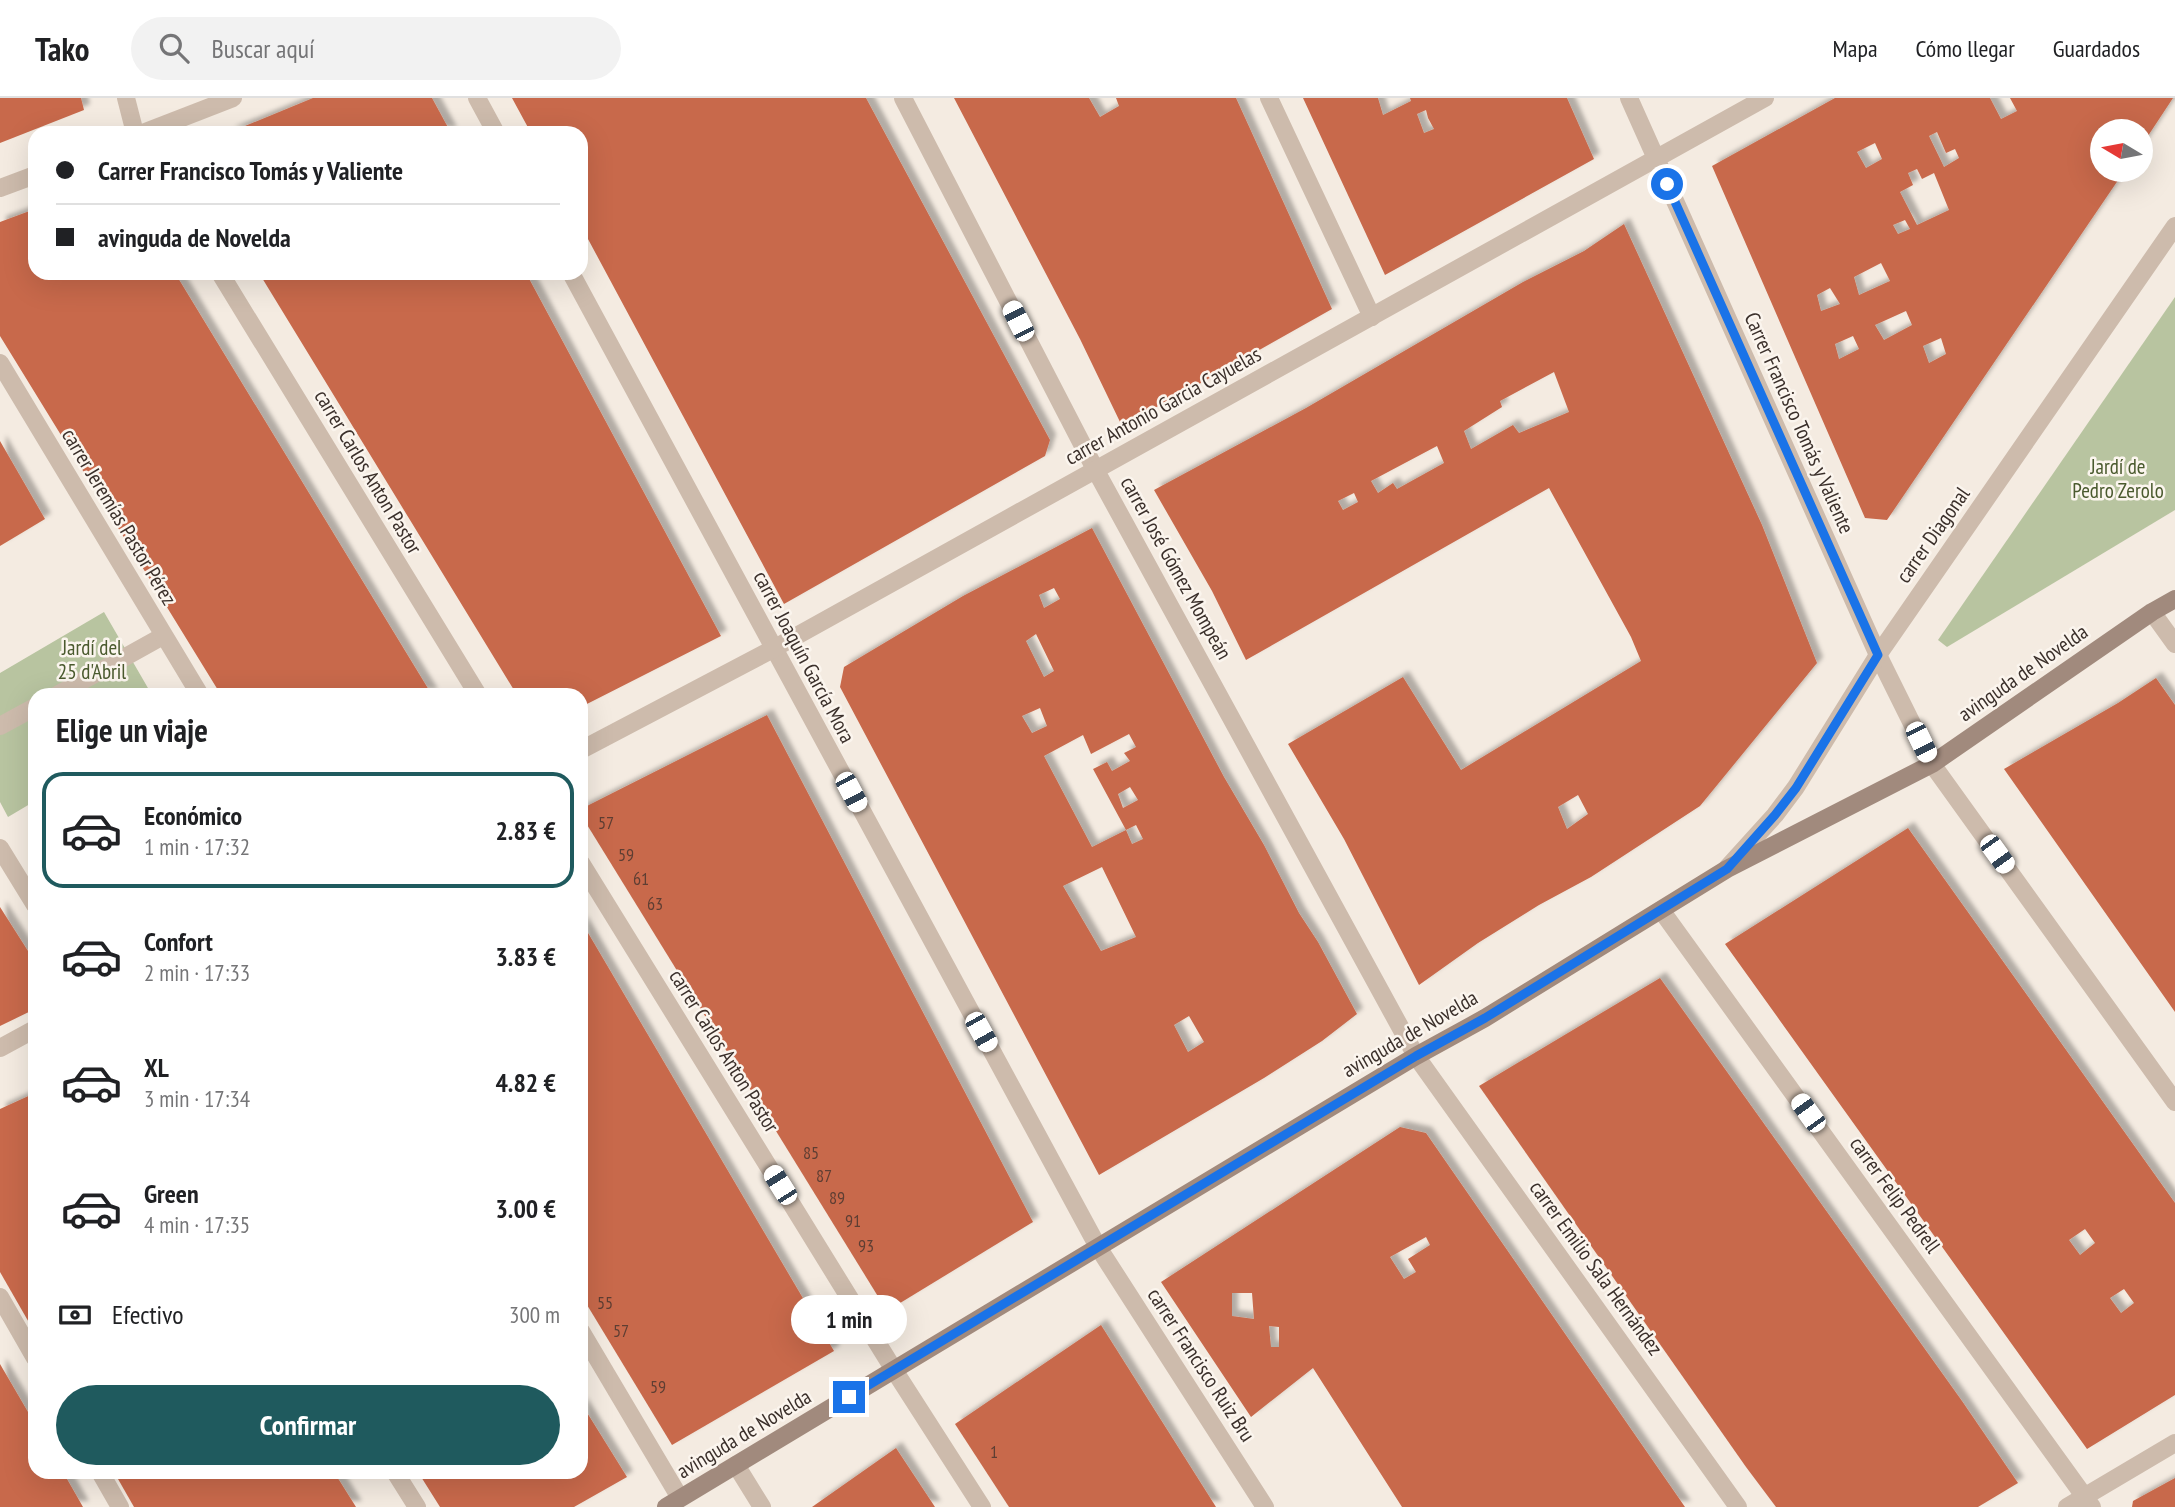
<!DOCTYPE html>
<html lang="es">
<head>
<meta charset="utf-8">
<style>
  :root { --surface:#fff; --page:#f2f2f2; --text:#202124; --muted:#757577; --line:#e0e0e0; --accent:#1f5a5e }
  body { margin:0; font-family:"PT Sans Narrow",sans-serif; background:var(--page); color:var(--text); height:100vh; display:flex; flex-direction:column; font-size:26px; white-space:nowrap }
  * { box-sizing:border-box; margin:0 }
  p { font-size:23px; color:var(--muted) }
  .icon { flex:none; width:38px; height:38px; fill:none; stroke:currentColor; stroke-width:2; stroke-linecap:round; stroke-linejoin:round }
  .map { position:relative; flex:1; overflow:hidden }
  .drawer { position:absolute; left:28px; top:590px; width:560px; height:791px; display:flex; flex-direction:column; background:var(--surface); border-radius:21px; box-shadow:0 7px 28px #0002 }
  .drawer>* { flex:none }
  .top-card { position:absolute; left:28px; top:28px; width:560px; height:154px; border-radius:21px; box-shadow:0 7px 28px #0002; display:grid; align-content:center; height:154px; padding:0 28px; background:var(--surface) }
  .needle { width:46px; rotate:280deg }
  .controls { position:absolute; left:2090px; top:21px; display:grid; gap:14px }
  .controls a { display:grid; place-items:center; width:63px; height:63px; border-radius:50%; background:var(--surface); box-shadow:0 7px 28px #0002; font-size:35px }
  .end { position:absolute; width:32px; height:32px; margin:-16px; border:9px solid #1a73e8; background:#fff; box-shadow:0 0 0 4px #fff }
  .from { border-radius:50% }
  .bubble { position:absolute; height:49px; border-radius:24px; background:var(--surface); box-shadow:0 7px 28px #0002; font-size:23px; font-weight:700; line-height:49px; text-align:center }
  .car { position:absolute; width:21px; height:42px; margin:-21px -10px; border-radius:9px; box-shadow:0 0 5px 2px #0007; background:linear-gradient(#fff 24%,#345 0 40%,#fff 0 76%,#345 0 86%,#fff 0) }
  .top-card b { display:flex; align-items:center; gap:24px; height:66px; font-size:26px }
  .top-card b+b { border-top:2px solid var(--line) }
  .top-card i { width:18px; height:18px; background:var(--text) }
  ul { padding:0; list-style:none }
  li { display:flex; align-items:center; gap:21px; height:116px; margin:0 14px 10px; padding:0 14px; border:4px solid transparent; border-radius:21px }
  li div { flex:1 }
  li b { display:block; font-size:26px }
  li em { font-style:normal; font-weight:700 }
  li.active { border-color:var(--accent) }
  li>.icon { width:63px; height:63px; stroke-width:1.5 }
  h2 { padding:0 28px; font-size:32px; line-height:84px }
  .pay { display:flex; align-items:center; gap:18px; height:77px; padding:0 28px; font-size:26px }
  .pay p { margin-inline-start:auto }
  .cta { display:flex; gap:14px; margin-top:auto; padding:14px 28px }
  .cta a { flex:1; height:80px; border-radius:42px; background:var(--accent); color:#fff; font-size:28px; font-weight:700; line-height:80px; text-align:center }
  header { display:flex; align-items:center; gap:42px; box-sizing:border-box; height:98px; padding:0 35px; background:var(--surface); border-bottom:2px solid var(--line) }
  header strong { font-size:33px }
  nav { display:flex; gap:38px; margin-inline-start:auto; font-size:24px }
  .search { width:490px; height:63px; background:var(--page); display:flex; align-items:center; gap:18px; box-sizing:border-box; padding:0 24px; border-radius:38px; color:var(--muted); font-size:26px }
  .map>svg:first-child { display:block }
</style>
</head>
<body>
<header>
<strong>Tako</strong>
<div class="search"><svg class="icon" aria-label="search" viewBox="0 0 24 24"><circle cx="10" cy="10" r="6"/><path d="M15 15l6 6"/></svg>Buscar aquí</div>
<nav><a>Mapa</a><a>Cómo llegar</a><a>Guardados</a></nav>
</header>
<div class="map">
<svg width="2175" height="1409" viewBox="0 0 2175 1409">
  <defs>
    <filter id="shadow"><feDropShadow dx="6" dy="-6" stdDeviation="2" flood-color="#0004"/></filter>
  </defs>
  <rect width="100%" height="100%" fill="#f4ebe1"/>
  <g fill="#b8c4a0">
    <polygon points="2175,199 2175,412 1947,549 1938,542"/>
    <polygon points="104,514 152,597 35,597 35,703 8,719 0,704 0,575"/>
  </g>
  <g fill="#c8694b" fill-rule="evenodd" filter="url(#shadow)">
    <polygon points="0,0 81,0 84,12 0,45"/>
    <polygon points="313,0 432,0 451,35 228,35"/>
    <polygon points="512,0 866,0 1050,342 1045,358 784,506 581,128 581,35 531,35"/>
    <polygon points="954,0 1089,0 1100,19 1119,8 1116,0 1236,0 1332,211 1169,303 1121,326 1080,241"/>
    <path d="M1303 0H1378L1383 17 1411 3 1410 0H1567L1594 61 1385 177ZM1426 12 1428 20 1434 31 1424 35 1417 16Z"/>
    <path d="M1835 0H1990L2001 21 2017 13 2010 0H2173L2140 50V33H2102V72H2125L1887 422 1865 420 1712 68ZM1937 34 1946 55 1955 51 1959 60 1944 69 1929 38ZM1875 45 1882 61 1866 70 1857 54ZM1917 71 1922 81 1934 75 1949 112 1917 127 1900 94 1913 87 1908 75ZM1905 122 1910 131 1898 136 1893 127ZM1881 165 1890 183 1859 197 1854 179ZM1830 190 1840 206 1821 213 1817 197ZM1906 213 1912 227 1884 242 1875 227ZM1853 238 1859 251 1839 261 1835 246ZM1941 240 1946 256 1929 265 1923 248Z"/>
    <polygon points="35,111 35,175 175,175 432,597 221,597 0,238 0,124"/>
    <path d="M1624 126 1762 427 1817 565 1700 708 1591 779 1539 807 1478 845 1419 887 1344 741 1288 646 1403 579 1461 672 1641 563 1631 539 1549 390 1246 562 1212 493 1154 392 1306 310 1523 184 1584 153ZM1554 274 1569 314 1519 335 1513 327 1471 351 1464 333 1502 309 1500 303ZM1437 348 1444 365 1397 391 1393 385 1378 395 1371 383ZM1354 395 1358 404 1343 412 1338 403ZM1578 697 1588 716 1567 731 1558 709Z"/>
    <polygon points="259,175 526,175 721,538 581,609 581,597 517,597"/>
    <polygon points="0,343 45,421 0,448"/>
    <path d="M1092 430 1224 679 1264 747 1299 815 1318 844 1357 916 1322 943 1264 980 1099 1077 840 589 844 569 963 498ZM1054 490 1060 501 1044 510 1039 497ZM1036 536 1054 573 1044 579 1026 543ZM1040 610 1047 628 1032 635 1022 618ZM1129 636 1136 649 1124 655 1130 663 1112 673 1107 664 1093 671 1126 732 1136 727 1143 741 1132 746 1126 732 1092 749 1044 658 1083 637 1091 656ZM1130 689 1138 702 1123 710 1118 696ZM1102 769 1136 839 1101 853 1063 788ZM1189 918 1204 944 1188 954 1174 927Z"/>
    <polygon points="2156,580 2175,607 2175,914 2004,671 2118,605"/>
    <polygon points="767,617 1033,1124 887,1213 581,717 581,711"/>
    <path d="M1908 730 2175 1105V1297L2087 1351 1725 846ZM2085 1131 2095 1145 2080 1157 2069 1142ZM2124 1191 2134 1205 2121 1215 2110 1200Z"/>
    <polygon points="0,809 35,864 35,911 0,928"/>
    <polygon points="581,823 834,1253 672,1347 581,1197"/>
    <polygon points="1660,880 1962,1303 2018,1385 1978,1409 1776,1409 1746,1369 1479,988"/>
    <polygon points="35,995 35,1235 0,1174 0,1011"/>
    <path d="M1400 1029 1426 1035 1685 1409H1402L1313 1270 1251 1319 1161 1184ZM1426 1139 1430 1147 1408 1161 1416 1174 1404 1181 1390 1159ZM1232 1195H1252L1254 1221 1232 1218ZM1269 1228 1279 1229V1249H1271Z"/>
    <polygon points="1101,1227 1216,1409 1009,1409 955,1326"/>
    <polygon points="0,1266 35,1326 35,1374 63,1374 83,1409 0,1409"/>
    <polygon points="581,1305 627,1379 574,1409 440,1409 418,1374 581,1374"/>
    <polygon points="896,1350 935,1409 812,1409"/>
    <polygon points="114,1374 334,1374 356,1409 134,1409"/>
    <polygon points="2175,1380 2175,1409 2132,1409 2133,1403"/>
  </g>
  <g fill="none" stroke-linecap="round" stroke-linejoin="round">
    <g stroke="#cdbbac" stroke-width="18">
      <polyline points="57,597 163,538"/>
      <polyline points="0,628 35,609"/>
    </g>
    <g stroke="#cdbbac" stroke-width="18">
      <polyline points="126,0 135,35"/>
      <polyline points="477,0 496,35"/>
      <polyline points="903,0 1095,371 1416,958 1738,1409"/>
      <polyline points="1269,0 1372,219"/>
      <polyline points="1629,0 1878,557 1932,666 2175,1004"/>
      <polyline points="143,35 233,0"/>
      <polyline points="0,90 35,77"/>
      <polyline points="220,175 478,597"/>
      <polyline points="571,175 1098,1149 1265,1409"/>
      <polyline points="0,265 200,597"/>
      <polyline points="2152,514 2175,546"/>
      <polyline points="581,652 773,551 1765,0"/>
      <polyline points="0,750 35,807"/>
      <polyline points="581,765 894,1272 982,1409"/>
      <polyline points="1727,770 1775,717 1796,689 1878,557 2175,128"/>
      <polyline points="1661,812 2092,1409"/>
      <polyline points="0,950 35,931"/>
      <polyline points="0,1199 35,1260"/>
      <polyline points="581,1233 680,1400"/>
      <polyline points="736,1367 762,1409"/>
      <polyline points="100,1374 120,1409"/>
      <polyline points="395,1374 417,1409"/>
      <polyline points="2067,1409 2175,1345"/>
    </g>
    <polyline stroke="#a18a7d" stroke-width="18" points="666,1409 1416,958 1485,920 1727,771 1932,666 2152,514 2175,501"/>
  </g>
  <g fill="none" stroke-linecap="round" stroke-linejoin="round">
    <polyline stroke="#1a73e8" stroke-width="9" points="849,1299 1416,958 1485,920 1727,771 1775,717 1796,690 1878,557 1667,86"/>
  </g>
  <g text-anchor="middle" stroke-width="5" stroke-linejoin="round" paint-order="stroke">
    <g font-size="18" fill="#5e3e33">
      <text x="606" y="731">57</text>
      <text x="626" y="763">59</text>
      <text x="641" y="787">61</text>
      <text x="655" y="812">63</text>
      <text x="811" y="1061">85</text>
      <text x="824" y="1084">87</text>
      <text x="837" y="1106">89</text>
      <text x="853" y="1129">91</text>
      <text x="866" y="1154">93</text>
      <text x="605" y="1211">55</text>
      <text x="621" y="1239">57</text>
      <text x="658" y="1295">59</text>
      <text x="994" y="1360">1</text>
    </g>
    <g font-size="21" fill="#3b302b" stroke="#fbf5ee">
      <text transform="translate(1163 308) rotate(-29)" y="7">carrer Antonio Garcia Cayuelas</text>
      <text transform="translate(1799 325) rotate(66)" y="7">Carrer Francisco Tomás y Valiente</text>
      <text transform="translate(368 374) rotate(59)" y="7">carrer Carlos Anton Pastor</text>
      <text transform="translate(119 419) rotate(59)" y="7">carrer Jeremías Pastor Pérez</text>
      <text transform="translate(1933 437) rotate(-55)" y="7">carrer Diagonal</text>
      <text transform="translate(1176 470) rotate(61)" y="7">carrer José Gómez Mompeán</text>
      <text transform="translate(804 559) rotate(62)" y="7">carrer Joaquín García Mora</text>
      <text transform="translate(2023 575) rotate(-35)" y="7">avinguda de Novelda</text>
      <text transform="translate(1410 936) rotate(-30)" y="7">avinguda de Novelda</text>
      <text transform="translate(724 953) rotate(58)" y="7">carrer Carlos Anton Pastor</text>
      <text transform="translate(1895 1097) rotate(54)" y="7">carrer Felip Pedrell</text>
      <text transform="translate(1596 1170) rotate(54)" y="7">carrer Emilio Sala Hernández</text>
      <text transform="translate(1201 1267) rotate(57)" y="7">carrer Francisco Ruiz Bru</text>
      <text transform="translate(744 1336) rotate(-31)" y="7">avinguda de Novelda</text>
    </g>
    <g font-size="21" fill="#4a5a2e" stroke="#fbf5ee">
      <text x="2118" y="376">Jardí de<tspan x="2118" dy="24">Pedro Zerolo</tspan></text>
      <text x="92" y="557">Jardí del<tspan x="92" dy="24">25 d'Abril</tspan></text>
    </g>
  </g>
</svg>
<div class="controls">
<a><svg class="needle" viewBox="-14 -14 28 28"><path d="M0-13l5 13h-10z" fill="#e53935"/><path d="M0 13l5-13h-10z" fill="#757577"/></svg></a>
</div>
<i class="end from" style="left:1667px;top:86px"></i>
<i class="end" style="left:849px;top:1299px"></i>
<div class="bubble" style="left:791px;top:1197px;width:116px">1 min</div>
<i class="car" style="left:1018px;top:223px;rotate:333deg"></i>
<i class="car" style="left:1921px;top:644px;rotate:154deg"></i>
<i class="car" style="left:851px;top:694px;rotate:152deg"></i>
<i class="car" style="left:1997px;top:756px;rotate:144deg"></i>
<i class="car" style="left:981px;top:934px;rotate:151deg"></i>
<i class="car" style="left:1808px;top:1015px;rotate:324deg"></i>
<i class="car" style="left:780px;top:1087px;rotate:328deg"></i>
<div class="top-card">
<b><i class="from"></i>Carrer Francisco Tomás y Valiente</b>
<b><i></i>avinguda de Novelda</b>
</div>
<section class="drawer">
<h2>Elige un viaje</h2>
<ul>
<li class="active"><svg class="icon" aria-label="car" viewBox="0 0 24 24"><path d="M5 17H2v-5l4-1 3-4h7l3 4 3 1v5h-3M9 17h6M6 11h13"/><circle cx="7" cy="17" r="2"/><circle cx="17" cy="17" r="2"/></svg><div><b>Económico</b><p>1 min · 17:32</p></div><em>2.83 €</em></li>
<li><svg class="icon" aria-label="car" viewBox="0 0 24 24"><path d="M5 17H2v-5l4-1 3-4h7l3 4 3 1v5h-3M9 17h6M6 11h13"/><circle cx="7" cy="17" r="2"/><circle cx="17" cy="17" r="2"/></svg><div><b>Confort</b><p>2 min · 17:33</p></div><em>3.83 €</em></li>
<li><svg class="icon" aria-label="car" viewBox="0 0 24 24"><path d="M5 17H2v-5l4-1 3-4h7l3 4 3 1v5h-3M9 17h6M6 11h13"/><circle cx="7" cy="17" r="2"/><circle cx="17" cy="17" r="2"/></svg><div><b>XL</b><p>3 min · 17:34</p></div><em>4.82 €</em></li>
<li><svg class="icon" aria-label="car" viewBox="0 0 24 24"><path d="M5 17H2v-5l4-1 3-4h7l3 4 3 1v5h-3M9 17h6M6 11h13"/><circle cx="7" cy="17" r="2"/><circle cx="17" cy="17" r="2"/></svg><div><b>Green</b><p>4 min · 17:35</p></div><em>3.00 €</em></li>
</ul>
<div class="pay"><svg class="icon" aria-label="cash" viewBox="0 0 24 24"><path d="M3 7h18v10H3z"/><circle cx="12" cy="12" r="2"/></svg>Efectivo<p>300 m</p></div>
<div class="cta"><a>Confirmar</a></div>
</section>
</div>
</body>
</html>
